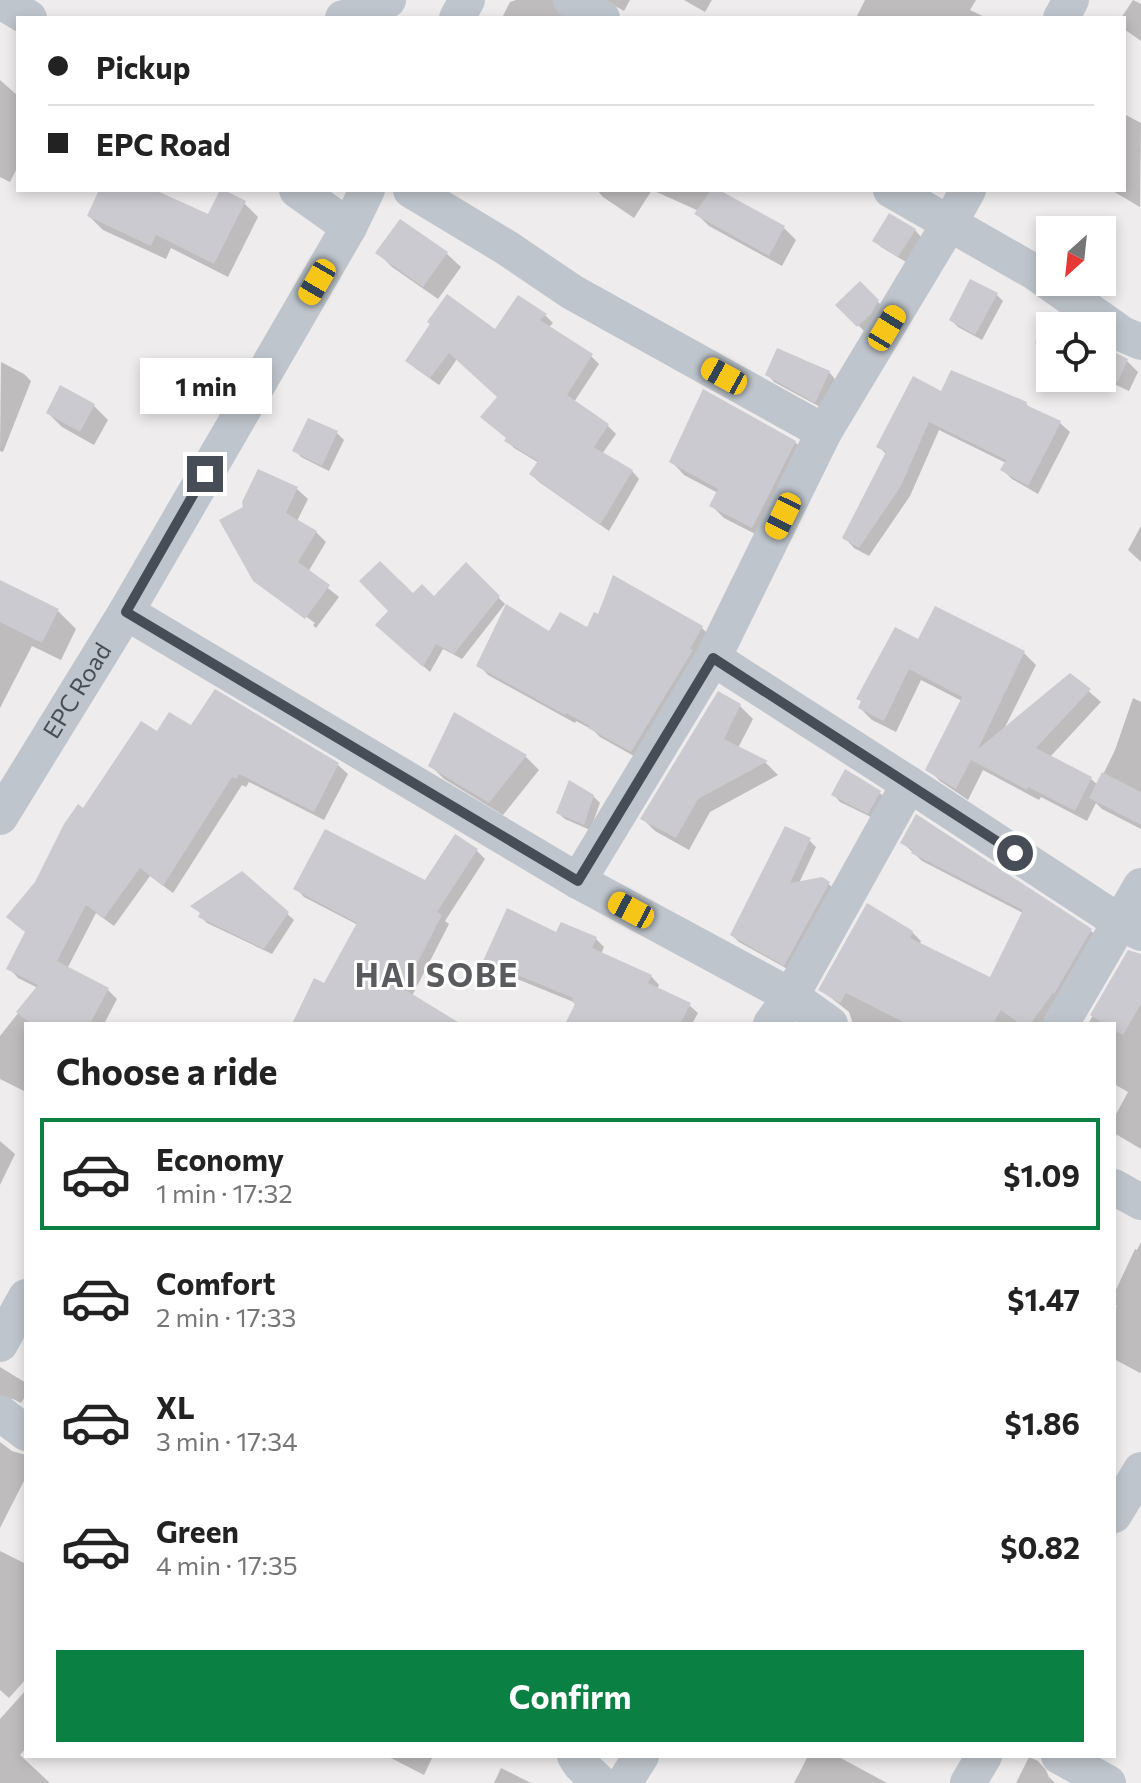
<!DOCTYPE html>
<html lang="en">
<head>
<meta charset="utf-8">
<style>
  :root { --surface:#fff; --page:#f6f6f6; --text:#222; --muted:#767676; --line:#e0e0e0; --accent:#0b8043 }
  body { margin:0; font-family:Commissioner,sans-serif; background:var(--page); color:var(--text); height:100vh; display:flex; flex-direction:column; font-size:30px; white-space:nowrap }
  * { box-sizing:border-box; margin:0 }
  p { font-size:26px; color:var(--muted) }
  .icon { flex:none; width:44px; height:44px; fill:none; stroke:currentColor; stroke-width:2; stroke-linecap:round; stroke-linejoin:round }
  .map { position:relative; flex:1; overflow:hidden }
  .details { position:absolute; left:24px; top:1022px; width:1092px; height:736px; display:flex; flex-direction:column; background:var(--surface); border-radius:0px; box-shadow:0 4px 12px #0003 }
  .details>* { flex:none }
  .top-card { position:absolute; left:16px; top:16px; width:1110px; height:176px; border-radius:0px; box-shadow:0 4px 12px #0003; display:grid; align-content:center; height:176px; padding:0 32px; background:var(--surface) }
  .needle { width:52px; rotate:207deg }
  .tools { position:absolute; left:1036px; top:216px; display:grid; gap:16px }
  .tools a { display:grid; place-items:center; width:80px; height:80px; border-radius:0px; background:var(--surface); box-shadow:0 4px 12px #0003; font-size:40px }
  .end { position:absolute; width:36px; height:36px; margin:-18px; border:10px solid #464d56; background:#fff; box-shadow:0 0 0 4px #fff }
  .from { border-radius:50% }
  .bubble { position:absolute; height:56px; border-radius:0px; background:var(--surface); box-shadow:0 4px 12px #0003; font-size:26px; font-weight:700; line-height:56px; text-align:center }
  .car { position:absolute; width:24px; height:48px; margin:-24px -12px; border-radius:10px; box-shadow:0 0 6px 2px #0007; background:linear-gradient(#f5c518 24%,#345 0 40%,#f5c518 0 76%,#345 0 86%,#f5c518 0) }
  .top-card b { display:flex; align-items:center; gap:28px; height:76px; font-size:30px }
  .top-card b+b { border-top:2px solid var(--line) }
  .top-card i { width:20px; height:20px; background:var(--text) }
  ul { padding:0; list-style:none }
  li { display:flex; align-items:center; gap:24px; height:112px; margin:0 16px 12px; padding:0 16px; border:4px solid transparent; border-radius:0px }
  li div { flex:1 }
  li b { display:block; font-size:30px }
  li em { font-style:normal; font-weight:700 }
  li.current { border-color:var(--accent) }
  li>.icon { width:72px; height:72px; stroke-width:1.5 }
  h2 { padding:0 32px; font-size:36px; line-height:96px }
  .primary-button { display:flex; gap:16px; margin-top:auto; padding:16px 32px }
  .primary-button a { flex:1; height:92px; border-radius:0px; background:var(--accent); color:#fff; font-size:32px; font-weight:700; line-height:92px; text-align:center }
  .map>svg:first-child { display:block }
</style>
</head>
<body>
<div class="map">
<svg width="1141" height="1783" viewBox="0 0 1141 1783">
  <rect width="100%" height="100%" fill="#eeecec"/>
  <g fill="#0003">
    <polygon points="516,0 574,0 565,18 502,18 510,2"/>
    <polygon points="605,0 630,0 624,11"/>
    <polygon points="684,0 712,0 705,12"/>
    <polygon points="865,0 976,0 970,10 987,18 856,18"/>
    <polygon points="1133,0 1141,4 1141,41 1124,29 1124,18 1121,18"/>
    <polygon points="0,80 18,96 18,166 10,182 0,177"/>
    <polygon points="1124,114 1141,123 1140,207 1111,190 1124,190"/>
    <polygon points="101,190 159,190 158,194 209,216 244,203 258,217 228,277 171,248 166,259 103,230 89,216"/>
    <polygon points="597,190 719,190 718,191 784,228 796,240 782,266 709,226 697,214 699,211 652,190 634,218 603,197"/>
    <polygon points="915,230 921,237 906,262 881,247 874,240"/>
    <polygon points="378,253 447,254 461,267 438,299 392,267"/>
    <polygon points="860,284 884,308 865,332 838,305"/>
    <polygon points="997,295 1003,301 982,340 958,327 951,320"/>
    <polygon points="519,297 546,316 553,323 548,328 591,356 599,364 574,402 608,426 616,434 602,454 632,471 639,479 609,531 539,482 531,474 539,463 514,448 506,440 508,438 499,397 457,359 439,385 415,368 407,361 495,332"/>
    <polygon points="1102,348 1127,361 1138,372 1129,391 1101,378"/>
    <polygon points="1,362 24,374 31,381 3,452 0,451"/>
    <polygon points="829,372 835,379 822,408 774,382 768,375"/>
    <polygon points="942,394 1026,404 1033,410 1060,423 1070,432 1038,494 1012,479 1003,470 1006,463 939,430 910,496 869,556 854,548 845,538 887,455 879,447"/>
    <polygon points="94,406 108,420 94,445 62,427 48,413"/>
    <polygon points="337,433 344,440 329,471 301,457 295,450"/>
    <polygon points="795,442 808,455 765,539 724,518 711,505 718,493 684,475 672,462"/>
    <polygon points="259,471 297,489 308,499 297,521 316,532 326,542 308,572 339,597 316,628 313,625 315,623 260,583 245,508"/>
    <polygon points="1141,526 1141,562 1128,550"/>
    <polygon points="466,565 505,604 462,659 443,649 430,672 378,625 413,596 434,599"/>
    <polygon points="0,582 58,611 76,629 61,660 32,646 0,708"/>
    <polygon points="936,608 1024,653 1036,665 1004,729 1070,675 1101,702 1050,757 1091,779 1098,785 1115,750 1133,698 1141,702 1141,829 1102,809 1096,803 1087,821 1041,797 1039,800 983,770 968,800 940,781 928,769 962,701 921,680 896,732 872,720 860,708 919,642"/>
    <polygon points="702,628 711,637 641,760 600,737 593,730 576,721 575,723 488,675 479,665 550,634 588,629"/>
    <polygon points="215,692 338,765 348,774 324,820 249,782 246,787 242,785 173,893 150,876 114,926 96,913 67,969 107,989 117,999 104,1024 26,1024 26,1092 0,1079 0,1036 38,988 18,978 9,968 27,933 36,883 83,810 158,734 191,728"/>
    <polygon points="718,693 740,706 753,719 738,748 766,763 778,775 710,812 689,850 655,831 643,819"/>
    <polygon points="526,757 539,770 503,815 444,779 430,765"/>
    <polygon points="880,793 886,799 875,819 840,802 834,795"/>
    <polygon points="593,796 600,803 590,830 565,819 558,813"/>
    <polygon points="455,837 477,851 485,859 445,921 449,924 412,996 457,1024 294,1024 325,986 358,925 304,897 296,888 426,883"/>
    <polygon points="809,840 816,847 799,883 822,879 836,890 791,971 739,942 732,935"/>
    <polygon points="903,843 1091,931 1099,939 1050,1024 853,1024 849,1012 821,990 912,932 921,941 919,945 991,980 1023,913 922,861"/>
    <polygon points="241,873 294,920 272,954 207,923 201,917"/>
    <polygon points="557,935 596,939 604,947 601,954 651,976 659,985 657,989 689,1005 698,1013 692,1024 567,1024 577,1004 576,1003 493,969 485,961"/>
    <polygon points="1129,952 1141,957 1141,1149 1114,1133 1114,1118 1128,1092 1114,1084 1114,1024 1088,1024"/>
    <polygon points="0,1141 15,1154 0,1185"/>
    <polygon points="1141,1242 1141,1371 1140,1373 1114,1359 1114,1312 1117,1306 1114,1303 1114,1294 1135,1249 1137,1250"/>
    <polygon points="0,1367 26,1383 26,1395 21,1403 13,1399 0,1401"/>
    <polygon points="0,1442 12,1451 26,1455 26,1477 0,1528"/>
    <polygon points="0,1551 26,1564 26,1679 9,1698 0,1690"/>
    <polygon points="26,1690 26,1748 20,1755 50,1783 0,1783 0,1719"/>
    <polygon points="387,1756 433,1756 424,1775"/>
    <polygon points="808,1756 837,1756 887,1783 794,1783"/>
    <polygon points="1029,1757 1038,1761 1046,1770 1049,1777 1055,1783 1016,1783"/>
    <polygon points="501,1768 531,1783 494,1783"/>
  </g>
  <g fill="#cacad0">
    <polygon points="99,190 155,190 208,214 220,190 224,190 246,201 214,264 156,235 151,246 87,216"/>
    <polygon points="711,190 719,190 785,226 769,256 694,214"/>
    <polygon points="889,213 916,229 898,257 872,241"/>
    <polygon points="400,219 448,252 423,287 375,253"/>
    <polygon points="970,279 998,293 975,335 949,320"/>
    <polygon points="860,281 879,300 871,314 857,327 835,305"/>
    <polygon points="447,294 495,329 518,295 547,314 540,320 593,354 567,395 609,424 594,447 633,470 600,525 529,474 538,461 504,441 506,438 480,417 497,397 449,353 430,378 405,361 430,324 427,322"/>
    <polygon points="1048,316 1067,326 1050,326 1050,350 1035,343"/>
    <polygon points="1102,346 1128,359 1118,382 1102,375"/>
    <polygon points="777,348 830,371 815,403 765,375"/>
    <polygon points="951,370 1027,402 1026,405 1061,421 1052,440 1028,486 1000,470 1006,460 929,422 901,486 859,548 842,538 886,452 876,447 913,376 941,391"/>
    <polygon points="60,385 95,404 80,432 46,413"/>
    <polygon points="703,389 796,441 752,528 709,506 718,489 669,462"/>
    <polygon points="308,418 338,431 322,466 292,451"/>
    <polygon points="258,469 298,487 286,513 317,531 298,562 330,585 305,619 253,581 219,520 243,507 242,502"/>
    <polygon points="380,561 413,593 422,584 434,596 466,562 500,596 454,654 436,644 423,667 375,625 388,611 359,581"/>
    <polygon points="613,575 703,626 690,649 693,650 631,752 588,728 590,726 566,713 565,715 476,666 506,604 549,631 560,612 587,627 594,612 598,614"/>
    <polygon points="0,580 59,609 42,643 0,622"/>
    <polygon points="935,606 1025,651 978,749 1070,673 1091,689 1036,748 1092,777 1075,811 1028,787 1027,790 971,760 956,789 925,770 962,697 909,669 884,721 858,708 861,701 856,699 895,627 918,639"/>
    <polygon points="215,689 339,763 314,812 239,774 236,779 232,777 163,886 140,868 104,918 86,905 57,961 109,988 90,1024 32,1024 16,1012 38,985 6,969 25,932 6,917 35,882 64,824 78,804 83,808 141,721 157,731 169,712 191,725"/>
    <polygon points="718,691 741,704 724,739 768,761 698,799 676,838 640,819"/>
    <polygon points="454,712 527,755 489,803 428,766"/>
    <polygon points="845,769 881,791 868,814 831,795"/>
    <polygon points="1102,772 1141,792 1141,825 1089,798"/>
    <polygon points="569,780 594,795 584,825 556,813"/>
    <polygon points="916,814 1092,929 1054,994 1053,993 1030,1024 1020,1024 1001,1010 993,1024 907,1024 846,993 840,1003 818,990 867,903 913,931 910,938 990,977 1023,910 911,853 913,850 900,843"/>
    <polygon points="785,826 811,838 790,883 822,877 830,882 784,966 730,935"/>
    <polygon points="325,829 425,880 455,834 478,849 437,912 442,915 404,989 461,1024 292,1024 314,978 324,983 357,923 293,889"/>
    <polygon points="242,871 289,912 264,949 198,917 200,913 190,906"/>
    <polygon points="507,908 556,932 561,922 597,937 592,948 652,975 648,983 691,1003 680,1024 565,1024 575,1004 572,1002 573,998 483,961"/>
    <polygon points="1128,950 1141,954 1141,1004 1123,1035 1114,1030 1114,1024 1105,1024 1090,1015"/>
  </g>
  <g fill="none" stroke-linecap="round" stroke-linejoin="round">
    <g stroke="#bec5cc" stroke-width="36">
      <polyline points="571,0 602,18"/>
      <polyline points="0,1 29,18"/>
      <polyline points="343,18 359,16 388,0"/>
      <polyline points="457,18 467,0"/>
      <polyline points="1061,18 1071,0"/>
      <polyline points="297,190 349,227"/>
      <polyline points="411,190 507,248 572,292 824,432"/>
      <polyline points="891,190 1036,273 1122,334 1141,342"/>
      <polyline points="126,612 578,881 791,996 830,1024"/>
      <polyline points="713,658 909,784"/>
      <path id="s1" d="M0 817 126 612 349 227 367 190"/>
      <polyline points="578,881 713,658 824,432 949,224 968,190"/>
      <polyline points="771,1024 791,996 909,784 1121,923 1141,933"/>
      <polyline points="1061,1024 1141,886"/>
      <polyline points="1114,1187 1141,1202"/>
      <polyline points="0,1344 26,1297"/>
      <polyline points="0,1413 26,1433"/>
      <polyline points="1114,1515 1141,1470"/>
      <polyline points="575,1756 580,1764 600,1783"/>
      <polyline points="1059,1756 1108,1783"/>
      <polyline points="624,1783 641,1756"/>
      <polyline points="968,1783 984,1756"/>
    </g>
  </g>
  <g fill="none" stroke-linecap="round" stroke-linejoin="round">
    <polyline stroke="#464d56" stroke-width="10" points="205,474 126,612 578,881 713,658 1015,853"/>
  </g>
  <g text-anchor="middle" stroke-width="6" stroke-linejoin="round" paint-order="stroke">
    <g font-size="24" fill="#464d56" stroke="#fff">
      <text dy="8" stroke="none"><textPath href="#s1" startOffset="148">EPC Road</textPath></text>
    </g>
    <g font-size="32" font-weight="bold" letter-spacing="2" fill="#595b5f" stroke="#fff">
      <text x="437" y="987">HAI SOBE</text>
    </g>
  </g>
</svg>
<div class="tools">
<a><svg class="needle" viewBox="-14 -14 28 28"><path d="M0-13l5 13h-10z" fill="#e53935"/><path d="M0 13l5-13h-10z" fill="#767676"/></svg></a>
<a><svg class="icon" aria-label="locate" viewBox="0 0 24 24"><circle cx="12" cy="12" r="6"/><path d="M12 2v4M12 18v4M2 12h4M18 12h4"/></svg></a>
</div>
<i class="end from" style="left:1015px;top:853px"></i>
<i class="end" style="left:205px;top:474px"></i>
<div class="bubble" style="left:140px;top:358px;width:132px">1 min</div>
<i class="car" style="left:317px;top:282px;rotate:210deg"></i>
<i class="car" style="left:887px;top:328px;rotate:31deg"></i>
<i class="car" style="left:724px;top:376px;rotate:299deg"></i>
<i class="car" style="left:783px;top:516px;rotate:206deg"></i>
<i class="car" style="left:631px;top:910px;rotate:298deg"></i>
<div class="top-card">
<b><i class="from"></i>Pickup</b>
<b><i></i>EPC Road</b>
</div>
<section class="details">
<h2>Choose a ride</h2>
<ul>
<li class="current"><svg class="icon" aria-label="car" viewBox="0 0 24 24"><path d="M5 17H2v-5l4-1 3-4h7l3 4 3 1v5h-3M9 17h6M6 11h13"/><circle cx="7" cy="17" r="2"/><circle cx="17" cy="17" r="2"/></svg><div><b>Economy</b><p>1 min · 17:32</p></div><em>$1.09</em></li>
<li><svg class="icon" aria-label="car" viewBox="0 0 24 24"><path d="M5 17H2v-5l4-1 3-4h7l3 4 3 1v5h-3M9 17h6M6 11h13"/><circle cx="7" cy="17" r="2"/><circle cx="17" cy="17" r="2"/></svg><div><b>Comfort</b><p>2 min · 17:33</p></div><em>$1.47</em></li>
<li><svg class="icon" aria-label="car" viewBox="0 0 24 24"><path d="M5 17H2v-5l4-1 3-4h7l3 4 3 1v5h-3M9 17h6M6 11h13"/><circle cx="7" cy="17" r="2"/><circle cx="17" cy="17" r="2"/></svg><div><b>XL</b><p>3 min · 17:34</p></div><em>$1.86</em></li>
<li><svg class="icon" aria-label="car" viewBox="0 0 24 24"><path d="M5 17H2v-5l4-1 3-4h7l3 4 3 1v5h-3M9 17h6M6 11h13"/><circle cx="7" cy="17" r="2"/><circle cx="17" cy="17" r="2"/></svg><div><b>Green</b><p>4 min · 17:35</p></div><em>$0.82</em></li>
</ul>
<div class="primary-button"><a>Confirm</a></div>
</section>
</div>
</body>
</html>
